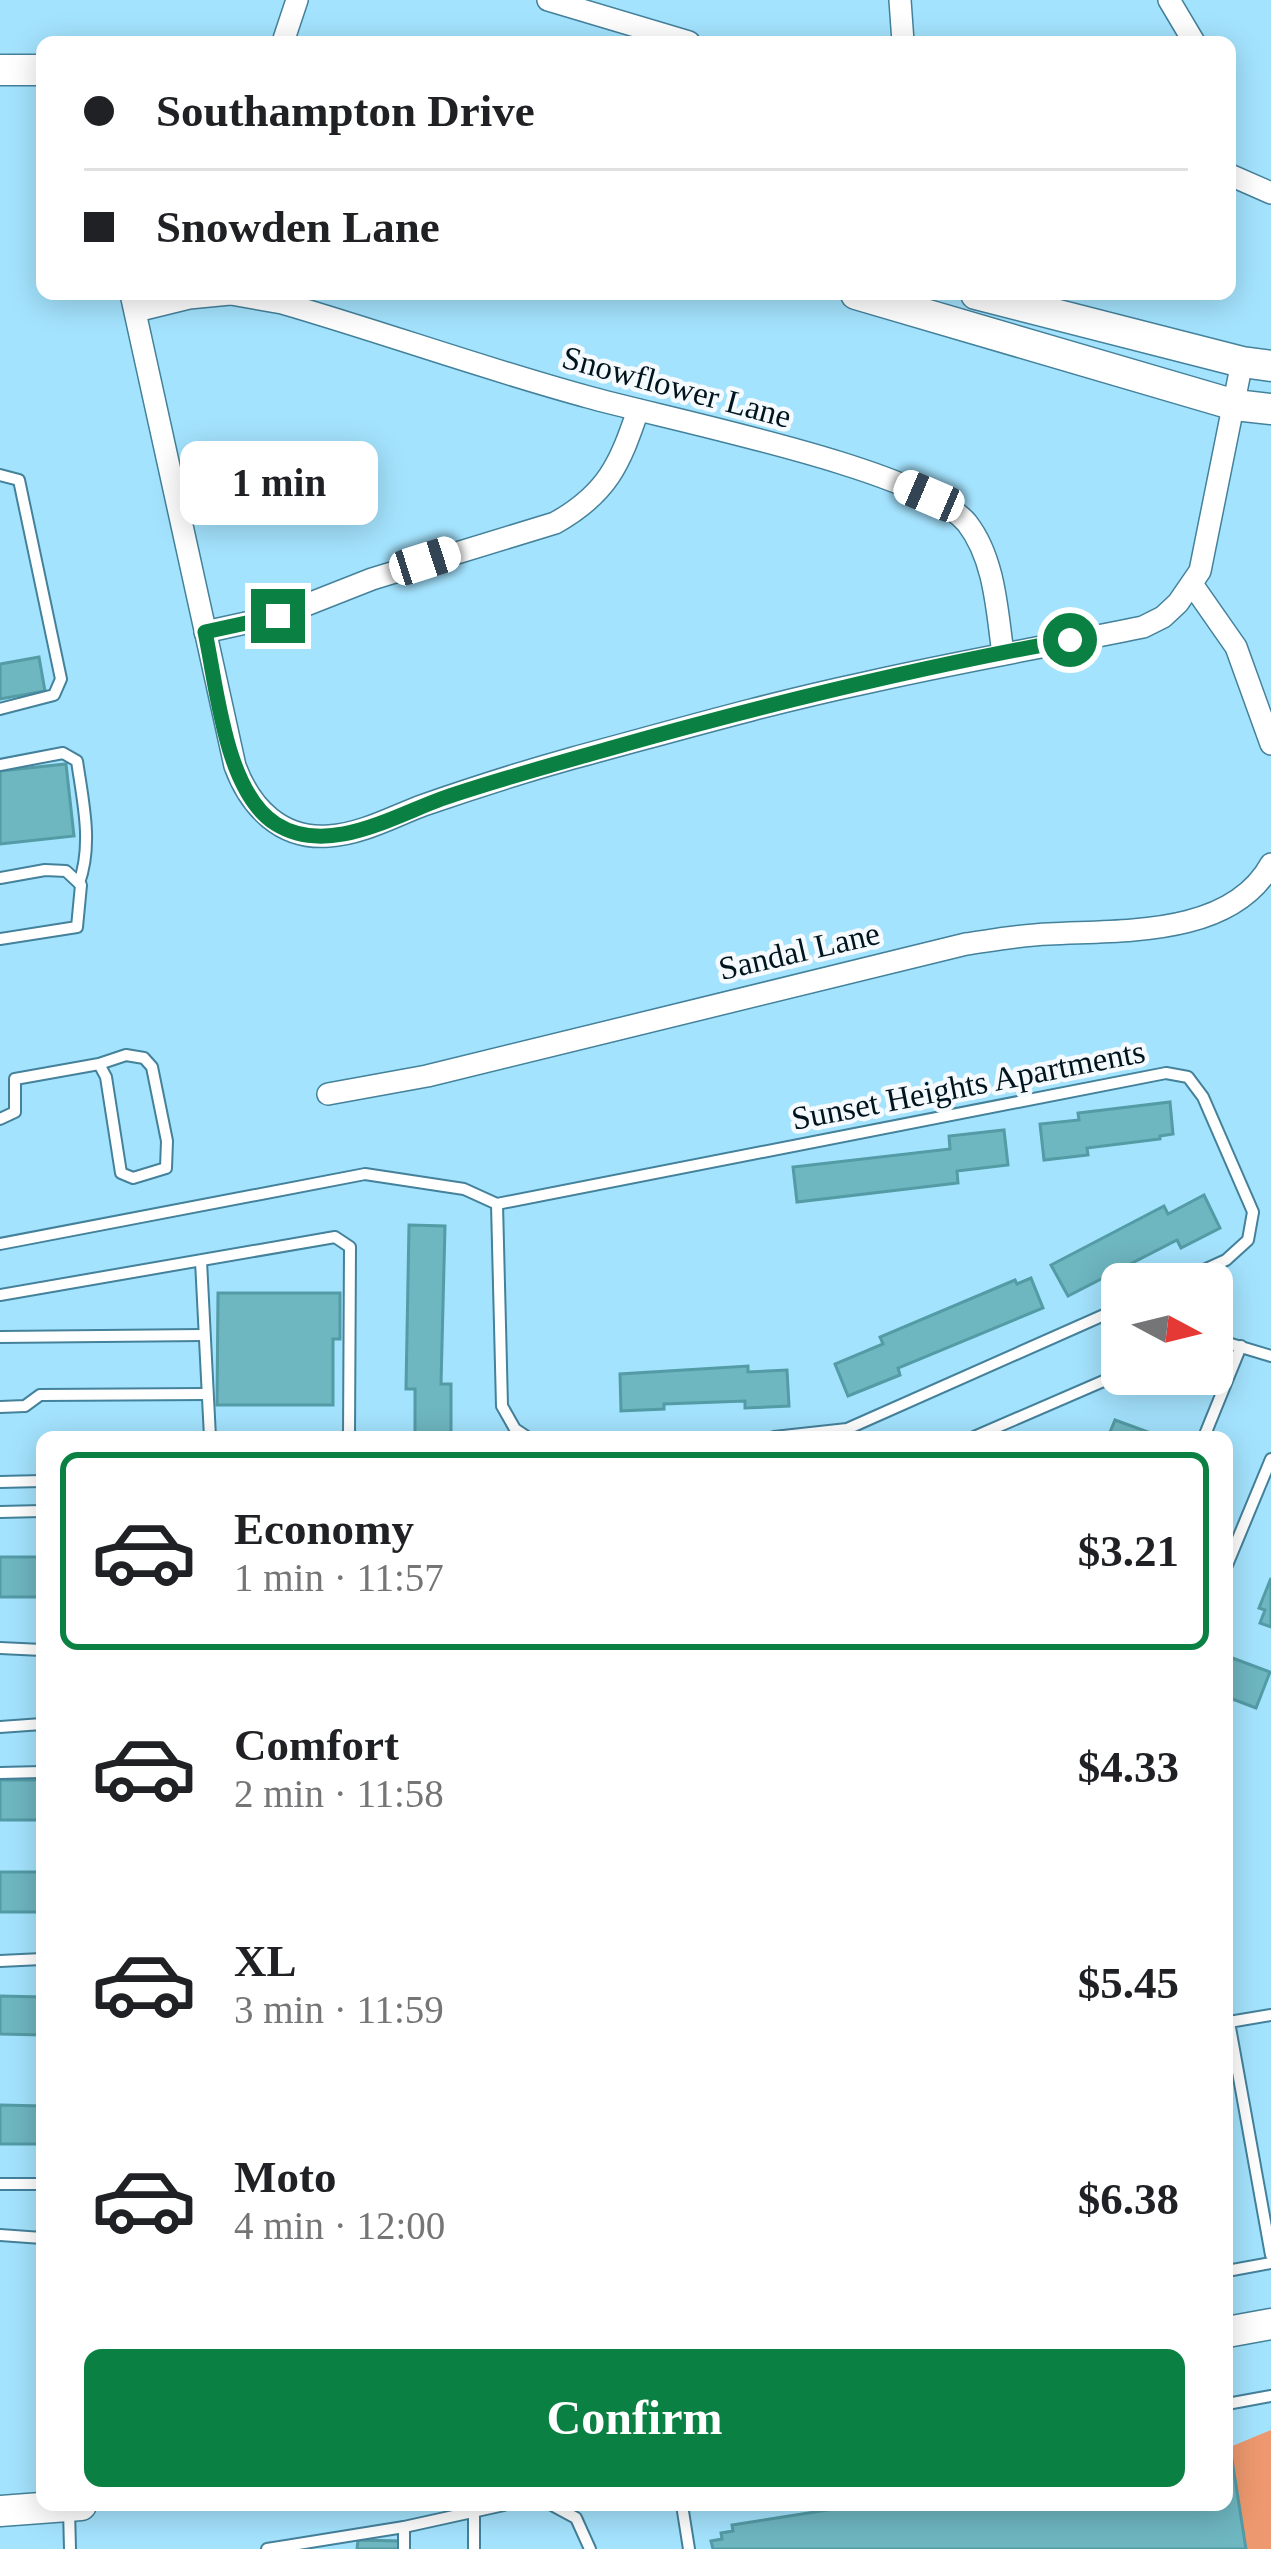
<!DOCTYPE html>
<html lang="en">
<head>
<meta charset="utf-8">
<style>
  :root { --surface:#fff; --page:#f6f6f6; --text:#202124; --muted:#757577; --line:#e0e0e0; --accent:#0b8043 }
  body { margin:0; font-family:"Times New Roman",serif; background:var(--page); color:var(--text); height:100vh; display:flex; flex-direction:column; font-size:45px; white-space:nowrap }
  * { box-sizing:border-box; margin:0 }
  p { font-size:39px; color:var(--muted) }
  .icon { flex:none; width:66px; height:66px; fill:none; stroke:currentColor; stroke-width:2; stroke-linecap:round; stroke-linejoin:round }
  .map { position:relative; flex:1; overflow:hidden }
  .sheet { position:absolute; left:36px; top:1431px; width:1197px; height:1080px; display:flex; flex-direction:column; background:var(--surface); border-radius:18px; box-shadow:0 6px 30px #0003 }
  .sheet>* { flex:none }
  .top-card { position:absolute; left:36px; top:36px; width:1200px; height:264px; border-radius:18px; box-shadow:0 6px 30px #0003; display:grid; align-content:center; height:264px; padding:0 48px; background:var(--surface) }
  .needle { width:78px; rotate:97deg }
  .tools { position:absolute; left:1101px; top:1263px; display:grid; gap:24px }
  .tools a { display:grid; place-items:center; width:132px; height:132px; border-radius:18px; background:var(--surface); box-shadow:0 6px 30px #0003; font-size:60px }
  .end { position:absolute; width:54px; height:54px; margin:-27px; border:15px solid #0b8043; background:#fff; box-shadow:0 0 0 6px #fff }
  .from { border-radius:50% }
  .bubble { position:absolute; height:84px; border-radius:18px; background:var(--surface); box-shadow:0 6px 30px #0003; font-size:39px; font-weight:600; line-height:84px; text-align:center }
  .car { position:absolute; width:36px; height:72px; margin:-36px -18px; border-radius:15px; box-shadow:0 0 9px 3px #0007; background:linear-gradient(#fff 24%,#345 0 40%,#fff 0 76%,#345 0 86%,#fff 0) }
  .top-card b { display:flex; align-items:center; gap:42px; height:114px; font-size:45px }
  .top-card b+b { border-top:3px solid var(--line) }
  .top-card i { width:30px; height:30px; background:var(--text) }
  ul { padding:21px 0 0; list-style:none }
  li { display:flex; align-items:center; gap:36px; height:198px; margin:0 24px 18px; padding:0 24px; border:6px solid transparent; border-radius:18px }
  li div { flex:1 }
  li b { display:block; font-size:45px }
  li em { font-style:normal; font-weight:600 }
  li.current { border-color:var(--accent) }
  li>.icon { width:108px; height:108px; stroke-width:1.5 }
  .button { display:flex; gap:24px; margin-top:auto; padding:24px 48px }
  .button a { flex:1; height:138px; border-radius:18px; background:var(--accent); color:#fff; font-size:48px; font-weight:600; line-height:138px; text-align:center }
  .map>svg:first-child { display:block }
</style>
</head>
<body>
<div class="map">
<svg width="1271" height="2549" viewBox="0 0 1271 2549">
  <rect width="100%" height="100%" fill="#a4e3fe"/>
  <polygon fill="#ed986e" points="1271,2430 1271,2549 1246,2549 1230,2447"/>
  <g fill="#6eb6c0" stroke="#539ba5" stroke-width="3">
    <polygon points="39,657 45,691 0,699 0,664"/>
    <polygon points="66,764 74,836 0,844 0,771"/>
    <polygon points="1170,1102 1173,1134 1160,1136 1160,1139 1087,1148 1088,1155 1044,1160 1040,1124 1079,1120 1078,1113"/>
    <polygon points="1004,1130 1008,1165 957,1171 958,1183 797,1202 793,1167 950,1149 949,1136"/>
    <polygon points="1204,1195 1220,1228 1181,1248 1177,1240 1068,1296 1051,1265 1164,1206 1168,1214"/>
    <polygon points="409,1225 445,1226 441,1384 451,1384 451,1437 415,1437 415,1389 406,1389"/>
    <polygon points="1031,1278 1043,1308 898,1368 900,1375 848,1396 835,1364 883,1344 880,1337 1015,1280 1017,1284"/>
    <polygon points="218,1293 340,1293 340,1339 333,1339 333,1405 217,1405"/>
    <polygon points="748,1366 748,1372 787,1370 789,1406 745,1408 745,1401 664,1404 664,1409 621,1411 620,1374"/>
    <polygon points="1115,1420 1151,1433 1149,1437 1108,1437"/>
    <rect x="0" y="1557" width="42" height="40"/>
    <polygon points="1271,1578 1271,1627 1260,1623 1265,1610 1259,1608"/>
    <polygon points="1227,1656 1270,1672 1256,1708 1227,1697"/>
    <rect x="0" y="1780" width="42" height="40"/>
    <rect x="0" y="1872" width="42" height="40"/>
    <polygon points="0,1996 42,1997 42,2035 0,2034"/>
    <polygon points="0,2105 42,2106 42,2144 0,2144"/>
    <polygon points="1227,2447 1230,2447 1246,2549 713,2549 711,2541 722,2539 721,2533 733,2531 732,2525 859,2505 1227,2505"/>
    <polygon points="358,2540 399,2541 399,2549 357,2549"/>
  </g>
  <g fill="none" stroke-linecap="round" stroke-linejoin="round">
    <g stroke="#44819a" stroke-width="14">
      <g id="lane">
        <polyline points="0,475 19,480 61,679 54,695 0,709"/>
        <path d="M0 765 63 753 77 761C83 802 93 844 79 883"/>
        <polyline points="0,878 45,870 66,871 81,885 77,927 0,939"/>
        <polyline points="0,1119 15,1112 15,1079 99,1064 126,1055 144,1058 152,1067 167,1141 166,1168 133,1178 121,1173 106,1077 99,1064"/>
        <polyline points="497,1204 502,1406 515,1429 527,1437"/>
        <polyline points="0,1244 365,1174 464,1189 497,1204 1166,1073 1188,1077 1203,1097 1253,1212 1248,1240 1226,1260 1173,1284"/>
        <polyline points="201,1261 210,1437"/>
        <polyline points="0,1295 335,1237 350,1247 349,1437"/>
        <polyline points="0,1337 203,1335"/>
        <polyline points="1212,1343 1231,1344 1271,1356"/>
        <polyline points="0,1407 25,1406 40,1395 206,1394"/>
        <polyline points="774,1437 847,1429 1122,1307"/>
        <polyline points="974,1437 1122,1373"/>
        <polyline points="1204,1437 1241,1346"/>
        <polyline points="0,1482 42,1481"/>
        <polyline points="0,1512 42,1511"/>
        <polyline points="1227,1565 1271,1459"/>
        <polyline points="0,1648 42,1650"/>
        <polyline points="0,1727 42,1724"/>
        <polyline points="0,1773 42,1772"/>
        <polyline points="0,1961 42,1959"/>
        <polyline points="1271,2015 1229,2022 1271,2255"/>
        <polyline points="0,2184 42,2184"/>
        <polyline points="0,2235 42,2238"/>
        <polyline points="1227,2271 1271,2263"/>
        <polyline points="1227,2404 1271,2396"/>
        <polyline points="552,2505 576,2518 590,2549"/>
        <polyline points="682,2505 689,2549"/>
        <polyline points="69,2509 70,2549"/>
        <polyline points="474,2512 474,2549"/>
        <polyline points="404,2527 504,2505"/>
        <polyline points="267,2549 404,2527 404,2549"/>
      </g>
    </g>
    <g stroke="#44819a" stroke-width="24">
      <g id="street">
        <polyline points="548,0 689,42"/>
        <polyline points="900,0 903,42"/>
        <polyline points="1169,0 1194,42"/>
        <polyline points="283,42 297,0"/>
        <polyline points="1230,175 1271,193"/>
        <path d="M131 294 235 766C250 807 281 840 329 836 362 834 394 816 424 805 473 788 523 772 573 758 670 732 766 704 865 683 957 662 1050 646 1143 627L1163 617 1178 603 1200 571 1242 362"/>
        <path d="M231 294 282 303C385 333 485 369 588 397 666 419 922 469 967 523 995 559 997 611 1003 654"/>
        <polyline points="136,311 189,298 230,294"/>
        <polyline points="1192,584 1236,647 1271,744"/>
        <path d="M205 632 278 616 372 579 555 523C607 494 620 464 638 410"/>
        <path d="M328 1094 427 1076 966 944C994 940 1021 935 1049 934 1121 930 1231 937 1271 864"/>
      </g>
    </g>
    <g stroke="#44819a" stroke-width="33">
      <g id="secondary">
        <polyline points="0,70 42,70"/>
        <polyline points="856,294 1235,405 1271,409"/>
        <polyline points="976,294 1242,362 1271,366"/>
        <polyline points="1227,2332 1271,2324"/>
        <polyline points="0,2511 81,2505"/>
      </g>
    </g>
    <use href="#lane" stroke="#fff" stroke-width="10"/>
    <use href="#street" stroke="#fff" stroke-width="21"/>
    <use href="#secondary" stroke="#fff" stroke-width="30"/>
  </g>
  <g fill="none" stroke-linecap="round" stroke-linejoin="round">
    <path stroke="#0b8043" stroke-width="15" d="M278 616 205 632C217 687 225 792 276 824 327 856 392 817 441 799 496 780 552 765 608 749 760 706 914 668 1070 640"/>
  </g>
  <g text-anchor="middle" stroke-width="9" stroke-linejoin="round" paint-order="stroke">
    <g font-size="33" fill="#00141d" stroke="#f4fafd">
      <text transform="translate(677 386) rotate(15)" y="12">Snowflower Lane</text>
      <text transform="translate(799 950) rotate(-13)" y="12">Sandal Lane</text>
      <text transform="translate(968 1084) rotate(-11)" y="12">Sunset Heights Apartments</text>
    </g>
  </g>
</svg>
<div class="tools">
<a><svg class="needle" viewBox="-14 -14 28 28"><path d="M0-13l5 13h-10z" fill="#e53935"/><path d="M0 13l5-13h-10z" fill="#757577"/></svg></a>
</div>
<i class="end from" style="left:1070px;top:640px"></i>
<i class="end" style="left:278px;top:616px"></i>
<div class="bubble" style="left:180px;top:441px;width:198px">1 min</div>
<i class="car" style="left:929px;top:496px;rotate:293deg"></i>
<i class="car" style="left:425px;top:561px;rotate:72deg"></i>
<div class="top-card">
<b><i class="from"></i>Southampton Drive</b>
<b><i></i>Snowden Lane</b>
</div>
<section class="sheet">
<ul>
<li class="current"><svg class="icon" aria-label="car" viewBox="0 0 24 24"><path d="M5 17H2v-5l4-1 3-4h7l3 4 3 1v5h-3M9 17h6M6 11h13"/><circle cx="7" cy="17" r="2"/><circle cx="17" cy="17" r="2"/></svg><div><b>Economy</b><p>1 min · 11:57</p></div><em>$3.21</em></li>
<li><svg class="icon" aria-label="car" viewBox="0 0 24 24"><path d="M5 17H2v-5l4-1 3-4h7l3 4 3 1v5h-3M9 17h6M6 11h13"/><circle cx="7" cy="17" r="2"/><circle cx="17" cy="17" r="2"/></svg><div><b>Comfort</b><p>2 min · 11:58</p></div><em>$4.33</em></li>
<li><svg class="icon" aria-label="car" viewBox="0 0 24 24"><path d="M5 17H2v-5l4-1 3-4h7l3 4 3 1v5h-3M9 17h6M6 11h13"/><circle cx="7" cy="17" r="2"/><circle cx="17" cy="17" r="2"/></svg><div><b>XL</b><p>3 min · 11:59</p></div><em>$5.45</em></li>
<li><svg class="icon" aria-label="car" viewBox="0 0 24 24"><path d="M5 17H2v-5l4-1 3-4h7l3 4 3 1v5h-3M9 17h6M6 11h13"/><circle cx="7" cy="17" r="2"/><circle cx="17" cy="17" r="2"/></svg><div><b>Moto</b><p>4 min · 12:00</p></div><em>$6.38</em></li>
</ul>
<div class="button"><a>Confirm</a></div>
</section>
</div>
</body>
</html>
